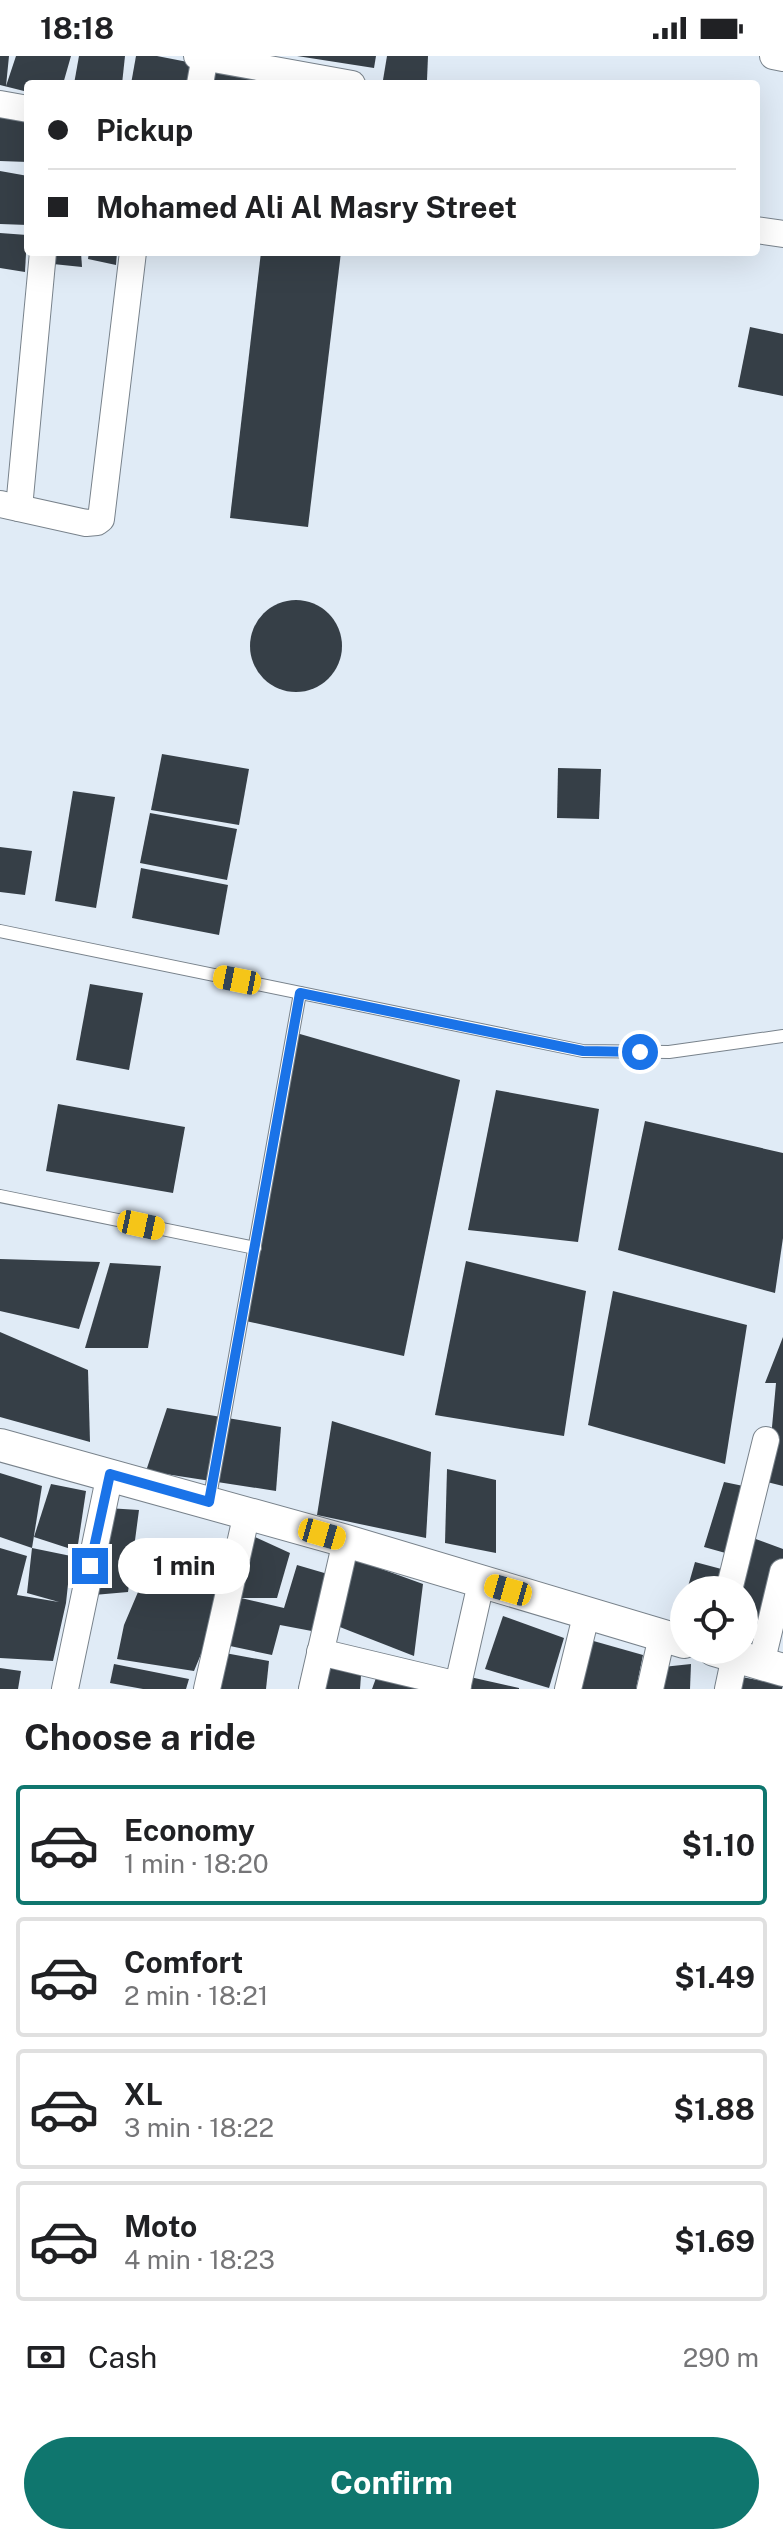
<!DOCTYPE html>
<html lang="en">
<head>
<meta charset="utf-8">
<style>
  :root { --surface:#fff; --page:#f6f6f6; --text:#202124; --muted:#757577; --line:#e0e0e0; --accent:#0f766e }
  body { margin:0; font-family:"Public Sans",sans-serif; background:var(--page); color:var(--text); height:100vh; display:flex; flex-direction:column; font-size:30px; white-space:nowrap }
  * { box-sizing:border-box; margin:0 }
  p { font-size:26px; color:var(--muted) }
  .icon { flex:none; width:44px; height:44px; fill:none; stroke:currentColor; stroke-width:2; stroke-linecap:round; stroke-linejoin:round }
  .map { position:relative; height:1633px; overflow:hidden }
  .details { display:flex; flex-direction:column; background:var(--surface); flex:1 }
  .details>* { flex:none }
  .top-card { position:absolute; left:24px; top:24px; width:736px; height:176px; border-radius:8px; box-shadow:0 8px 32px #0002; display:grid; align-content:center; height:176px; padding:0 24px; background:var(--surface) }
  .controls { position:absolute; left:670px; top:1520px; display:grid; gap:16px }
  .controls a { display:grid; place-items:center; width:88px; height:88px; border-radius:50%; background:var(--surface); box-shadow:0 8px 32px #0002; font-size:40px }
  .end { position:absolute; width:36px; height:36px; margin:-18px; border:10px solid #1a73e8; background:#fff; box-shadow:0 0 0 4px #fff }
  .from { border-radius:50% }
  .bubble { position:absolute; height:56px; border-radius:28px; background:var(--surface); box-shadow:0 8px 32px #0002; font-size:26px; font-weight:700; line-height:56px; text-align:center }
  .car { position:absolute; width:24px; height:48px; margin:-24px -12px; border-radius:10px; box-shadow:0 0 6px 2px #0007; background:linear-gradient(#f5c518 24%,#345 0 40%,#f5c518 0 76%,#345 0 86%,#f5c518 0) }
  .top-card b { display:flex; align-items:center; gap:28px; height:76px; font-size:30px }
  .top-card b+b { border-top:2px solid var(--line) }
  .top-card i { width:20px; height:20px; background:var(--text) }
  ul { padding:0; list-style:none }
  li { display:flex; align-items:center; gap:24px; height:120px; margin:0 16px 12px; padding:0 8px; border:4px solid var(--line); border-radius:8px }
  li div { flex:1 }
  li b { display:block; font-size:30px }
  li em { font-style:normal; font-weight:700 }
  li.selected { border-color:var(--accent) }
  li>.icon { width:72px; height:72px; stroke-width:1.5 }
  h2 { padding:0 24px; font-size:36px; line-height:96px }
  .pay { display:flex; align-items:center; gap:20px; height:88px; padding:0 24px; font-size:30px }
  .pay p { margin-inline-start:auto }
  .button { display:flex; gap:16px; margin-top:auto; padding:16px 24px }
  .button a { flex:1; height:92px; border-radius:48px; background:var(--accent); color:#fff; font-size:32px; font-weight:700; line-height:92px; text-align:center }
  .status { display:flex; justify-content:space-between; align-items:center; height:56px; padding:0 40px; background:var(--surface); direction:ltr }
  .status svg { height:22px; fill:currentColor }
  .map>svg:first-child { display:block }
</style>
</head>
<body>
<div class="status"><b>18:18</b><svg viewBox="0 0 49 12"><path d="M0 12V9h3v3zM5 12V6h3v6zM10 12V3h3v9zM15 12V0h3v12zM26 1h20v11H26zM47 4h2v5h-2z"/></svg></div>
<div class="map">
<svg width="783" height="1633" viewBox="0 0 783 1633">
  <rect width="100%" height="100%" fill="#e0ebf6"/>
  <g fill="#363f47">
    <polygon points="0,0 9,0 6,30 16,0 71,0 63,28 28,28 28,36 0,29"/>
    <polygon points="79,0 125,0 122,28 74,28"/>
    <polygon points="136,0 157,0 203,9 196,28 131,28"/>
    <polygon points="297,0 376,0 374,12"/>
    <polygon points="387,0 428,0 427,24 383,24"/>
    <polygon points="212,9 265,27 265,28 209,28"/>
    <polygon points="0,51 28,58 28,106 0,105"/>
    <polygon points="0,115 28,120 28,169 0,168"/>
    <polygon points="0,177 27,179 25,216 0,212"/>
    <polygon points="54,196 81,196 82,211 53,208"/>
    <polygon points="89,196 117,196 116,209 88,203"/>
    <polygon points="261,196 341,196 308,471 230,462"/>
    <polygon points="750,271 783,278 783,340 738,331"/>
    <circle cx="296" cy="590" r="46"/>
    <polygon points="162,698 249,713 239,769 151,754"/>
    <polygon points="558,712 601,713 599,763 557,762"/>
    <polygon points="73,735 115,741 96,852 55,845"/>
    <polygon points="150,757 237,773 227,824 140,807"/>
    <polygon points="0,791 32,795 25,839 0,836"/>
    <polygon points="141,812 228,829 219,879 132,862"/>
    <polygon points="90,928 143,937 129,1014 76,1004"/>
    <polygon points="293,976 460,1024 404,1300 241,1264"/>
    <polygon points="496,1034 599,1053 578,1186 468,1174"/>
    <polygon points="58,1048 185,1071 173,1137 46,1115"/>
    <polygon points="645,1065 783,1097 783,1182 775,1237 618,1194"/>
    <polygon points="0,1203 100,1206 79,1273 0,1255"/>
    <polygon points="466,1205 586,1235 564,1380 435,1359"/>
    <polygon points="110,1207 161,1210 148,1292 85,1292"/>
    <polygon points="613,1235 747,1269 725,1408 588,1369"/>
    <polygon points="0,1276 88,1314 90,1386 0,1361"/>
    <polygon points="783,1281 783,1430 767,1426 776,1327 765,1327"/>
    <polygon points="167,1352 281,1371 276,1435 146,1415"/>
    <polygon points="332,1365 431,1396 426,1482 317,1459"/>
    <polygon points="447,1413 496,1424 496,1497 445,1487"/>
    <polygon points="0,1417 42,1430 32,1492 0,1481"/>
    <polygon points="724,1426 767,1435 753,1482 783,1493 783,1516 769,1578 744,1567 744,1534 687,1534 695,1506 744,1519 747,1503 704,1491"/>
    <polygon points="51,1428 86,1435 77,1495 34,1481"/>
    <polygon points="91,1451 139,1454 132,1507 217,1533 206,1586 194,1615 117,1603 124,1569 138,1536 132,1507 128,1536 71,1541"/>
    <polygon points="255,1481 290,1497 277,1542 241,1542"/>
    <polygon points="0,1492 27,1500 17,1539 59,1546 27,1537 32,1492 71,1500 66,1547 53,1605 0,1602"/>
    <polygon points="354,1503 423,1528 414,1600 327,1566"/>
    <polygon points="297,1509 338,1521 317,1576 280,1569 272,1599 230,1590 241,1542 284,1552"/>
    <polygon points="503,1560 564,1582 549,1632 485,1613"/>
    <polygon points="590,1584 643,1599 636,1633 580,1633"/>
    <polygon points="225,1597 269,1605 266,1633 217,1633"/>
    <polygon points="305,1605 362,1606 360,1633 298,1633"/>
    <polygon points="114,1608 189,1623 186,1633 143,1633 110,1627"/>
    <polygon points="691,1608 690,1633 659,1633 663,1611"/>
    <polygon points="0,1612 21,1615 18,1633 0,1633"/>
    <polygon points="470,1621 519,1632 519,1633 468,1633"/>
    <polygon points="742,1621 783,1629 782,1633 740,1633"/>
    <polygon points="376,1622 430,1633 372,1633"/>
  </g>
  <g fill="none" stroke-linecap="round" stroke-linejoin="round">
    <g stroke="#78828b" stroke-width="14">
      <g id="service">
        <polyline points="0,875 583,995 669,996 783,980"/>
        <polyline points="0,1140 255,1192"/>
        <polyline points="209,1446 300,937"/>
      </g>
    </g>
    <g stroke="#78828b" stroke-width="28">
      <g id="minor">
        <polyline points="197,0 352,28"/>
        <polyline points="773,0 783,2"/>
        <polyline points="200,28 205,0"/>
        <polyline points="0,48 28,53"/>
        <polyline points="756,174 783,178"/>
        <polyline points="0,448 86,467 97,466 101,463 133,196"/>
        <polyline points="19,452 43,196"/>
        <polyline points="729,1534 766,1384"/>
        <polyline points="320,1596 458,1629"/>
        <polyline points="761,1608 783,1516"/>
        <polyline points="65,1633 110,1418"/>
        <polyline points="207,1633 247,1457"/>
        <polyline points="312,1633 346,1485"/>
        <polyline points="457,1633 481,1527"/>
        <polyline points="568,1633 587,1556"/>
        <polyline points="650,1633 662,1580"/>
        <polyline points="728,1633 735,1600"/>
      </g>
    </g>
    <g stroke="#78828b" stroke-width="34">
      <g id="tertiary">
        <polyline points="0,1389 346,1485 684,1586"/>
        <polyline points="714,1594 783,1614"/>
      </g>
    </g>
    <use href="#service" stroke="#fff" stroke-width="12"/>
    <use href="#minor" stroke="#fff" stroke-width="26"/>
    <use href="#tertiary" stroke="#fff" stroke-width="32"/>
  </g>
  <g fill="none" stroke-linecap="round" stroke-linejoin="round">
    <polyline stroke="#1a73e8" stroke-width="10" points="90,1510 110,1418 209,1446 300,937 583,995 640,996"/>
  </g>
</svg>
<div class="controls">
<a><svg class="icon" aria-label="locate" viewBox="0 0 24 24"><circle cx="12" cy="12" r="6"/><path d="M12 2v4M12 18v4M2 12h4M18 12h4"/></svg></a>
</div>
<i class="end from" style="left:640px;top:996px"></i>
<i class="end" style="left:90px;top:1510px"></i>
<div class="bubble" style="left:118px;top:1482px;width:132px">1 min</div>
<i class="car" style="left:237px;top:924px;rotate:281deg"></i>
<i class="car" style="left:141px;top:1169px;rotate:102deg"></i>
<i class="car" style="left:322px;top:1478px;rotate:106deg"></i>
<i class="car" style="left:508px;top:1534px;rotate:286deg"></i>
<div class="top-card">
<b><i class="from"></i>Pickup</b>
<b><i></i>Mohamed Ali Al Masry Street</b>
</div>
</div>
<section class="details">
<h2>Choose a ride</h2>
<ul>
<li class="selected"><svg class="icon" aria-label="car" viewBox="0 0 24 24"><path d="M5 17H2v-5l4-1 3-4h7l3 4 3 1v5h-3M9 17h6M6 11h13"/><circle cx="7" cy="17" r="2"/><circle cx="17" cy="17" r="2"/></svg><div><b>Economy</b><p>1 min · 18:20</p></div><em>$1.10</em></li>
<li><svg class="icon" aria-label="car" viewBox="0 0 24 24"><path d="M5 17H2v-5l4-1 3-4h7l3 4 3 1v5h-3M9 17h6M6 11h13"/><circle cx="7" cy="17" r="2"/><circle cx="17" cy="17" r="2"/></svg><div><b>Comfort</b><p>2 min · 18:21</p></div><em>$1.49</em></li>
<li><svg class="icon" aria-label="car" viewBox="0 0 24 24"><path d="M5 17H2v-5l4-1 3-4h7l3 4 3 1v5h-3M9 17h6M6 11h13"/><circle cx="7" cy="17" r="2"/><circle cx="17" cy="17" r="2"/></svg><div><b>XL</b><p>3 min · 18:22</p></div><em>$1.88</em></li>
<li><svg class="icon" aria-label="car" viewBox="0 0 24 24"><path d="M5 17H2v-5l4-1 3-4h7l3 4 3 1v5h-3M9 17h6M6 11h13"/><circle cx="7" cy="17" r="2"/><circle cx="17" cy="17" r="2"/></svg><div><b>Moto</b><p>4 min · 18:23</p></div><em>$1.69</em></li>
</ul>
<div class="pay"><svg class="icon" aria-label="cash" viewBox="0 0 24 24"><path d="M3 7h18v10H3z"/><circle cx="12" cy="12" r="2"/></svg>Cash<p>290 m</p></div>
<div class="button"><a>Confirm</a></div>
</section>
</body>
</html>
